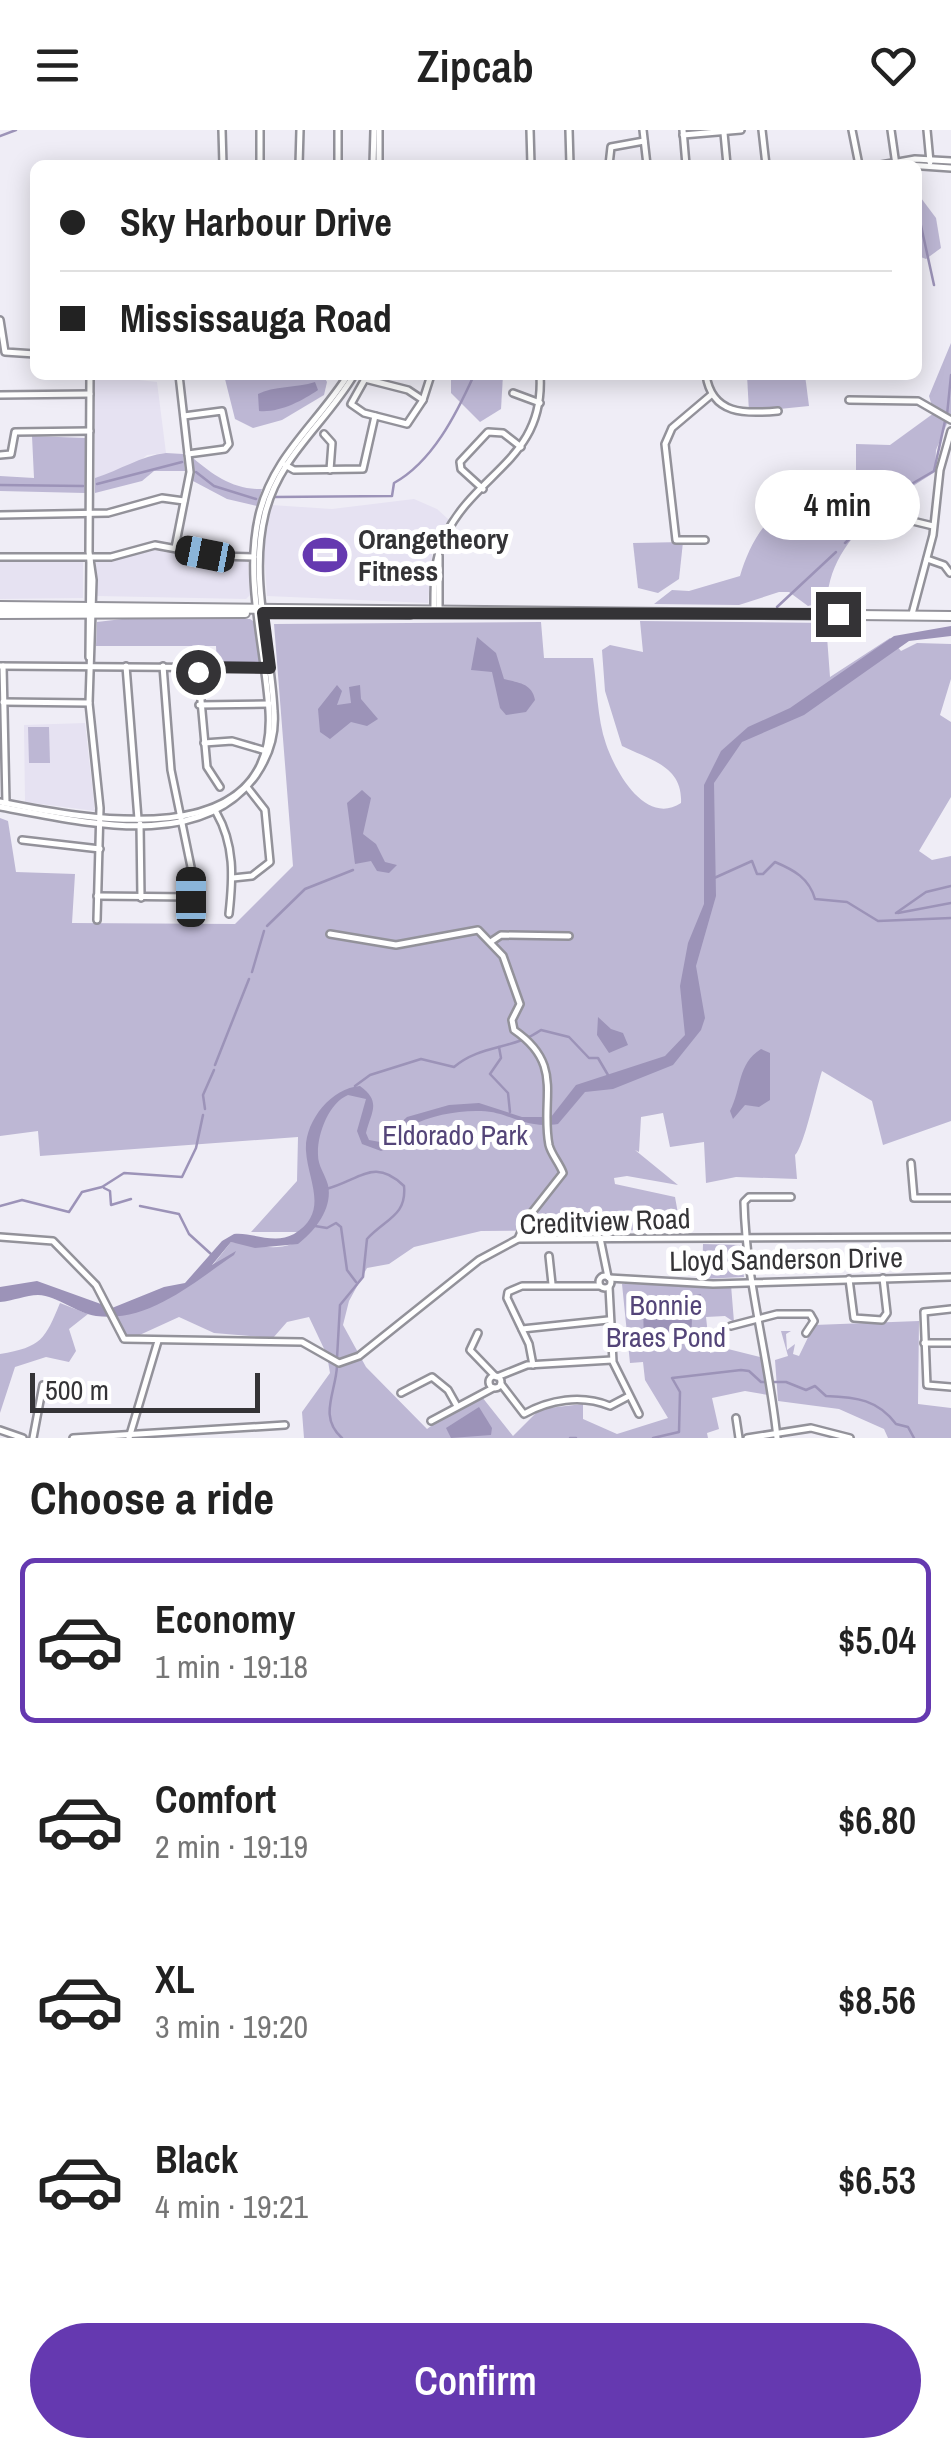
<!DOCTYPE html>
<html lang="en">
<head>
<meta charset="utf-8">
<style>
  :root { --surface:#fff; --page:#f2f2f2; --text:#222; --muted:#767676; --line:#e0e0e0; --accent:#6539b0 }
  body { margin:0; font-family:"Archivo Narrow",sans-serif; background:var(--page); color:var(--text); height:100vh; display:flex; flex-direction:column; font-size:38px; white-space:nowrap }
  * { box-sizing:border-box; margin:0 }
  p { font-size:32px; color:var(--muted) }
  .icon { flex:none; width:55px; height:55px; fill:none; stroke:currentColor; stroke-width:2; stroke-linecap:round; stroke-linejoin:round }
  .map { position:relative; height:1308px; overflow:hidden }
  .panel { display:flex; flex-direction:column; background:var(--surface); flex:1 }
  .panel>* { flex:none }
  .hud { position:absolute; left:30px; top:30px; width:892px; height:220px; border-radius:15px; box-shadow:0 5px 25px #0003; display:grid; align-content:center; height:220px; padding:0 30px; background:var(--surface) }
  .scale { position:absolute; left:30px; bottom:25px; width:230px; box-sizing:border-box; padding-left:10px; border:5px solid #343336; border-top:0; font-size:28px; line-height:35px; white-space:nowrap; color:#343336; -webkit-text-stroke:8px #fff; paint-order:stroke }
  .end { position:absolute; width:45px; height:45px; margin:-22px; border:12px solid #343336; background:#fff; box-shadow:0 0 0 5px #fff }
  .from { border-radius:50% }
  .bubble { position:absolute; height:70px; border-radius:35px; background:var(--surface); box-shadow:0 5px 25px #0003; font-size:32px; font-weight:600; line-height:70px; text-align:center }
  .car { position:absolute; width:30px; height:60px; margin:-30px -15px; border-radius:12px; box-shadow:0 0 8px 2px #0007; background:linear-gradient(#222 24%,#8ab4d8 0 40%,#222 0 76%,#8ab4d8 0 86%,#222 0) }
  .hud b { display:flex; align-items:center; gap:35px; height:95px; font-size:38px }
  .hud b+b { border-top:2px solid var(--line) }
  .hud i { width:25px; height:25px; background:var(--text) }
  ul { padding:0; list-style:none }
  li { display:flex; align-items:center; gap:30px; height:165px; margin:0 20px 15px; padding:0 10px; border:5px solid transparent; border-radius:15px }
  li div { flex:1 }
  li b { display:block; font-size:38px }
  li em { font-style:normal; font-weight:600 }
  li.active { border-color:var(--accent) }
  li>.icon { width:90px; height:90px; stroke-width:1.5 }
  h2 { padding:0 30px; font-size:45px; line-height:120px }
  .button { display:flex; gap:20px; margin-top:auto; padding:20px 30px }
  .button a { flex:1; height:115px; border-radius:60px; background:var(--accent); color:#fff; font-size:40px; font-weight:600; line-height:115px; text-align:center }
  header { display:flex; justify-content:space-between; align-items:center; height:130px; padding:0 30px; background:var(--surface); font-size:45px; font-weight:600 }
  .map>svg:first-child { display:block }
</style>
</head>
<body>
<header><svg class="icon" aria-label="menu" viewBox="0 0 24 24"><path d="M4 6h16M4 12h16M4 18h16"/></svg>Zipcab<svg class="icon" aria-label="heart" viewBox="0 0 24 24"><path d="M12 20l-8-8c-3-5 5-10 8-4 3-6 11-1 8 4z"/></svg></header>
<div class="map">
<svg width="951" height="1308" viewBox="0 0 951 1308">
  <rect width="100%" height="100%" fill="#efedf6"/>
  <g fill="#e6e2f2">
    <polygon points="95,245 157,252 166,323 147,325 134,336 95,348"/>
    <polygon points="414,369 437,379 449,390 432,424 428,473 267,466 264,419 271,375 332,379"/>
    <polygon points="154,420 248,431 250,465 246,469 97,466 96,432"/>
    <polygon points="0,431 83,431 83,468 0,469"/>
    <polygon points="85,593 95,681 25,672 24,595"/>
  </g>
  <g fill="#bdb7d4">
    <polygon points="918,64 936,88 941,118 926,129 918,126"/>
    <path d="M951 213V284L936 320 935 342C886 372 830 411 827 471L808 476 789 462H779L739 475 654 474 672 460 689 461 740 446C750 412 770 374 811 369 825 367 836 367 850 362L856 352V314L890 315 934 283 929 266Z"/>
    <polygon points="224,245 323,245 327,252 324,265 282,290 253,298 235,289"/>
    <polygon points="451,245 503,245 501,279 480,292 451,263"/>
    <polygon points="747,245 805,245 809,276 749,282"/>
    <polygon points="32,306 85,308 85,363 0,361 0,346 34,348"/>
    <path d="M166 323 183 324 185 341H154L142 351 95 363V348C120 340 141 326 166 323Z"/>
    <path d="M193 328C213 345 234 360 262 359L257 376 227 369 193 351Z"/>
    <polygon points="683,412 679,449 658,463 638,458 633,413"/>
    <polygon points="139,487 250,489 256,493 260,532 217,535 216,516 96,516 97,492"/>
    <path d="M640 491 826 493 830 547 890 508 901 521 917 513 951 514V549L940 585 951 592V667L919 721 932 730 951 726V991L883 1015 872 971 822 941C816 959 804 1017 795 1025L797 1049 736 1047 706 1053 704 1012 670 1017 663 983 641 987 639 1022 635 1020 678 1055 627 1046 614 1048 615 1054 675 1067 681 1100 481 1101 414 1117 389 1134 367 1138 349 1171 343 1195 366 1237 427 1299 450 1282 482 1267 513 1306 540 1279 583 1274V1289L617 1304 668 1288 645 1250 643 1232 630 1233 622 1154 731 1155 734 1192 725 1186 706 1187 710 1223 728 1219 764 1228 768 1265 745 1261 712 1268 719 1299 707 1303 708 1308H304L302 1282 330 1243 327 1225 309 1187 287 1192 273 1208 214 1203 179 1187 133 1208 118 1205 113 1187C155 1178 184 1160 218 1135L212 1136 231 1112C260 1115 286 1126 310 1102H251L297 1051 298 1007 40 1026 38 1001 0 1006V688L8 691 16 742 75 744 72 793 235 794 293 736 274 494 541 492 544 528H593C597 555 597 588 606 614 616 643 646 696 681 673 683 636 650 630 622 616L605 561 602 520 610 515 643 522Z"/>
    <polygon points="28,597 49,597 50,633 29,633"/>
    <polygon points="703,1114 740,1115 744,1147 702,1149"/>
    <path d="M60 1173 88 1184 69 1199 76 1221 69 1232 46 1227 15 1237 0 1283V1224C42 1217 45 1209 60 1173Z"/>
    <polygon points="919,1191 918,1274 951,1278 951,1308 888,1308 884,1299 839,1279 778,1271 775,1230 788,1226 781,1201 791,1201 786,1204 787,1220 795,1214 793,1224 799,1226 814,1195"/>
  </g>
  <g fill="#9c93b8">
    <path d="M315 252 318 260C302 271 279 283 259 281L258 264C273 256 297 258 315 252Z"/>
    <path d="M951 496V506L909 511 804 585 742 612 714 653 716 766 696 836 705 888 701 900 673 935 613 959 585 962 558 994C521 999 511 982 481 981 460 980 430 985 411 996 398 1003 395 1016 381 1021L362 1014 357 1001 366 969 348 965C329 973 317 1004 318 1025 318 1036 325 1044 328 1055 333 1078 315 1101 298 1114L255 1118 231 1112 212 1135 236 1121 234 1125C194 1152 149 1193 96 1186 76 1183 58 1166 38 1165 26 1165 13 1171 0 1172V1157L37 1151 112 1178 164 1157 185 1153 222 1111 234 1104C253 1102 274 1115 294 1104 330 1082 308 1052 306 1021 304 992 331 958 360 956 382 972 371 982 366 1003L369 1010 380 1012 407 987 449 975 479 973 522 987H551L576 955 665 926 685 905 680 856 688 813 704 774V655L721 621 748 597 790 578 894 506Z"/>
    <path d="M477 507 496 523 504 549C518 553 532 553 535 570L526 582 506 585 500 578 492 542 471 540Z"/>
    <polygon points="337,555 342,561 337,575 351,573 349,557 360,555 361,569 378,589 367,596 351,592 330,609 320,602 318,579"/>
    <polygon points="362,660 371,668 363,704 376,714 385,732 397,735 389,743 377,741 371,731 355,734 347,673"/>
    <polygon points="598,887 611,899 623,903 628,915 609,923 597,905"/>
    <path d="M761 919 770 923V970L759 977 745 975 733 989 730 981C742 958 737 934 761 919Z"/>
    <polygon points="701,1164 692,1187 691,1214 684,1213 673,1197 671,1216 666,1219 644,1213 643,1175 663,1171 675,1186 682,1168"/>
    <polygon points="479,1277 492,1298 491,1305 451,1308 446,1298"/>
  </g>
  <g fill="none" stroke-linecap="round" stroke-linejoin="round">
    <g stroke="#9c93b8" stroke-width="2.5">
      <polyline points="0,6 16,0"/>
      <polyline points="918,82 934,155"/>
      <polyline points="947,285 951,245"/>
      <polyline points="196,342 214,356 256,369"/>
      <polyline points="97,354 182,332"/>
      <polyline points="0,355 83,356"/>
      <path d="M275 367 392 366 394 353C432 332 456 285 474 245"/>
      <polyline points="845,413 901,360 934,341 945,291"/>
      <polyline points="777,477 836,422"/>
      <path d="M712 749 752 731 757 744H763L775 732C794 740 809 748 815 769L847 772 878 791 951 788"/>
      <polyline points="896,783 926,762 951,756"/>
      <polyline points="898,783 951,773"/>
      <polyline points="267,796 305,759 353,740"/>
      <polyline points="252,842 264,801"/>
      <polyline points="499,917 501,928 490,944 508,963 510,982"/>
      <polyline points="215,935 249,849"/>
      <path d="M355 956 370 945 421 929 454 937C481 914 513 920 541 900L569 907 589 928H598L608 945"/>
      <polyline points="205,979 203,965 214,940"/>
      <polyline points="104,1058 110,1061 111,1075 131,1069"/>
      <path d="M326 1059C360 1050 374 1027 404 1056 407 1086 385 1089 367 1109L363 1147 340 1175 337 1228"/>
      <polyline points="0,1076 22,1070 69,1082 82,1062 102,1057 124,1043 182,1047 196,1018 203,985"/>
      <polyline points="140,1076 179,1084 189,1104 211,1124"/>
      <polyline points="315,1096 327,1098 336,1093 341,1097 347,1140 356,1152"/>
      <path d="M337 1236C336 1262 318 1287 342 1308"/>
      <polyline points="570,1308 576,1308"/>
      <path d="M653 1308 679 1302 680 1262 672 1248 741 1240 749 1241 761 1252H786L806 1260 815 1256 826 1266C857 1267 878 1270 896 1294L908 1297 914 1308"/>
    </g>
    <g stroke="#93929a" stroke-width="10">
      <g id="minor">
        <polyline points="222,0 223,35"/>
        <polyline points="260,0 260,35"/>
        <polyline points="379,0 379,35"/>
        <polyline points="530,0 531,35"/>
        <polyline points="569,0 570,35"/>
        <polyline points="643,0 647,35"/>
        <polyline points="683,0 686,35"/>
        <polyline points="762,0 766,35"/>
        <polyline points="852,0 859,35"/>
        <polyline points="891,0 896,35"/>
        <polyline points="927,0 930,32"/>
        <polyline points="724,3 727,35"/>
        <polyline points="683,5 741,0"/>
        <polyline points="299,35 300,0"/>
        <polyline points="338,35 338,0"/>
        <polyline points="373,35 374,0"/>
        <polyline points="609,35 611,17 644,11"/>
        <polyline points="881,35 915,29 951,31"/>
        <polyline points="908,35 951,38"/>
        <polyline points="0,190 5,222 35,224"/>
        <polyline points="90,245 89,422 93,450 89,573 100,678 97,790"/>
        <path d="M706 245C712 285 745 284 778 281"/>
        <polygon points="365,249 408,260 423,270 407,294 364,283 351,274"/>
        <polyline points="513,263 540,273"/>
        <polyline points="0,265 90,264"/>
        <polyline points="423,270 431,245"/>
        <polyline points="849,270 918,271 951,290"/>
        <polyline points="184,286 222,281 229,314 225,319 188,324"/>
        <polyline points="324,304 332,313 330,340"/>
        <polyline points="0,325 11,324 15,302 90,301"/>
        <polyline points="285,335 294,340 363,339 375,286"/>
        <polyline points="483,359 461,339 460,332 488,302 503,303 521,317"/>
        <polyline points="0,385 108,383 162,368 184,371"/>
        <polyline points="892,386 933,396"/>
        <polyline points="705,410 676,410 665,314 672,298 711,265"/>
        <polyline points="175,418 190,342 179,245"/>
        <polyline points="0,427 111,427 155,415 215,426 254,427"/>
        <polyline points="927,429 944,435 950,443"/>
        <polyline points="439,480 439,426"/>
        <path d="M434 482C434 455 433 431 445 406 476 342 545 329 540 245"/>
        <polyline points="912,484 933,405 940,340 951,301"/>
        <polyline points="89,527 90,427"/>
        <polyline points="0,536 267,538"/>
        <polyline points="3,536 6,673"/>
        <polyline points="126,536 138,689"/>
        <polyline points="163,536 171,640 191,737 188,786"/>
        <polyline points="198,537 207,637 220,657"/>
        <polyline points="3,572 89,573"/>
        <polyline points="199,575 269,574"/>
        <polyline points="204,613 232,611 266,621"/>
        <path d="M0 672C85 689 278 727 269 581 265 517 244 449 259 385 273 326 317 294 348 245"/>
        <path d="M0 677C80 691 200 724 256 645 269 626 276 604 274 581 271 516 249 449 265 384 279 326 325 294 354 245"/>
        <path d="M216 682C235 715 233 748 229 784"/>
        <polyline points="140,694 141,768"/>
        <polyline points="22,710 100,719"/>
        <polyline points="233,748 252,746 270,732 265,680 247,657"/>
        <polyline points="97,766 191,767"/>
        <path d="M330 804 396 815 478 800 503 826 520 874 512 890 514 900C565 935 540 968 549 1015 551 1024 560 1034 563 1043L526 1090 518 1109"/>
        <polyline points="492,811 501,805 569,806"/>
        <polyline points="911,1033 914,1068 951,1068"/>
        <polyline points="0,1107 53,1111 96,1155 124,1209 302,1212 339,1233 359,1226 479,1130 518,1109 951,1107"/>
        <polyline points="600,1108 608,1147"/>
        <polyline points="549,1126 552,1154"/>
        <circle cx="605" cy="1152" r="6"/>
        <polyline points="609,1148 713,1154 951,1147"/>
        <polyline points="849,1149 854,1188 882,1190 887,1183 883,1148"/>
        <polyline points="609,1157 613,1232 639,1284"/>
        <polyline points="951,1179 924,1182 927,1255 951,1257"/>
        <polyline points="731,1196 777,1184 810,1184 814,1191 806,1203"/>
        <polyline points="522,1199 608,1190"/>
        <polyline points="478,1203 470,1220 495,1246"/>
        <polyline points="924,1213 951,1213"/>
        <polyline points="533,1235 529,1214 507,1168 508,1162 522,1156 600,1156"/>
        <circle cx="495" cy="1252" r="6"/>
        <polyline points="497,1247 527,1235 612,1230"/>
        <path d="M501 1254 524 1284C549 1270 581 1264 610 1276L629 1266"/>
        <polyline points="401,1263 432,1247 448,1260 457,1276"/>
        <polyline points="736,1288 739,1308"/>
        <polyline points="431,1291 493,1258"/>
        <polyline points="0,1300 23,1308"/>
        <polyline points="33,1308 43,1255"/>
        <polyline points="73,1308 285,1295"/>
        <polyline points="129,1308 158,1211"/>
        <polyline points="747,1308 811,1298 850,1308"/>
        <path d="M777 1308C769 1228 746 1153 744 1072L749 1067H791"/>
      </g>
    </g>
    <g stroke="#93929a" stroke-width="12">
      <g id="major">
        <polyline points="0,476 951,486"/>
        <polyline points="269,483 410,484"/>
        <polyline points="0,484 245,483"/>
      </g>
    </g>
    <use href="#minor" stroke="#fff" stroke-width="5"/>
    <use href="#major" stroke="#fff" stroke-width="8"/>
  </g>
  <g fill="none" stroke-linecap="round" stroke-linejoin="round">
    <polyline stroke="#343336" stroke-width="12" points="198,542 198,537 270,538 263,483 838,484"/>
  </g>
  <defs>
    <g id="stadium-bare" transform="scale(3.45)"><path d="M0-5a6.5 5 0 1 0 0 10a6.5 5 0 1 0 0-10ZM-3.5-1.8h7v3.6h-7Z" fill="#6539b0" stroke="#fff" stroke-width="2.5" paint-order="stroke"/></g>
  </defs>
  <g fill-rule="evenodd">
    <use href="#stadium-bare" x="325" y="425"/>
  </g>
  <g text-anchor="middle" stroke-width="10" stroke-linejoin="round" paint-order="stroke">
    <g font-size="28" font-weight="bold" fill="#343336" stroke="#fff" text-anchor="start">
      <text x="358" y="419">Orangetheory<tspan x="358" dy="32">Fitness</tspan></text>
    </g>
    <g font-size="28" fill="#544579" stroke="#fff">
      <text x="455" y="1015">Eldorado Park</text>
      <text x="666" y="1185">Bonnie<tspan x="666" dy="32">Braes Pond</tspan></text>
    </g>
    <g font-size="28" fill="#343336" stroke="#fff">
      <text transform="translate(605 1091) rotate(-2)" y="10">Creditview Road</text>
      <text transform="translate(786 1129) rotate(-1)" y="10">Lloyd Sanderson Drive</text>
    </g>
  </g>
</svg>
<div class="scale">500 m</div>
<i class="end from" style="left:198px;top:542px"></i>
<i class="end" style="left:838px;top:484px"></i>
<div class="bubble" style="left:755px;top:340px;width:165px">4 min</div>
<i class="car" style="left:205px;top:424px;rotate:281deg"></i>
<i class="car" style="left:191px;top:767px;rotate:0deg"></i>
<div class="hud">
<b><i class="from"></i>Sky Harbour Drive</b>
<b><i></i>Mississauga Road</b>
</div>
</div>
<section class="panel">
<h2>Choose a ride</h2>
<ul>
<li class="active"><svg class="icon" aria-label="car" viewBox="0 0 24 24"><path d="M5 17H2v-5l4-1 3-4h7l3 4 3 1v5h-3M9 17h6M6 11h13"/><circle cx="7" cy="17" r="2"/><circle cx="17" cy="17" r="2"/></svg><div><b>Economy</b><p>1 min · 19:18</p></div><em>$5.04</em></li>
<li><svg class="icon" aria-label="car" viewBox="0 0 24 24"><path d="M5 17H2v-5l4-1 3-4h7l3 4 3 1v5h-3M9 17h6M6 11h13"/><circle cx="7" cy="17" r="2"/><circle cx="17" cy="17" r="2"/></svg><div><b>Comfort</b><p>2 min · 19:19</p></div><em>$6.80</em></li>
<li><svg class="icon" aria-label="car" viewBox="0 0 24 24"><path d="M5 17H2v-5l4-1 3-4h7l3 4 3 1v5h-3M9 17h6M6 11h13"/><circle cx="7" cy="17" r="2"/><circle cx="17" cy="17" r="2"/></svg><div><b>XL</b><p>3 min · 19:20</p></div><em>$8.56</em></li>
<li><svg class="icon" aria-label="car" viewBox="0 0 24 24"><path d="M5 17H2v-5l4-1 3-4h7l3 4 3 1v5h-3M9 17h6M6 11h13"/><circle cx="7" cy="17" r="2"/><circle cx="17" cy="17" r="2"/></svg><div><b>Black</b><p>4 min · 19:21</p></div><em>$6.53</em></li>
</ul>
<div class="button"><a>Confirm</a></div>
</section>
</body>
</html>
